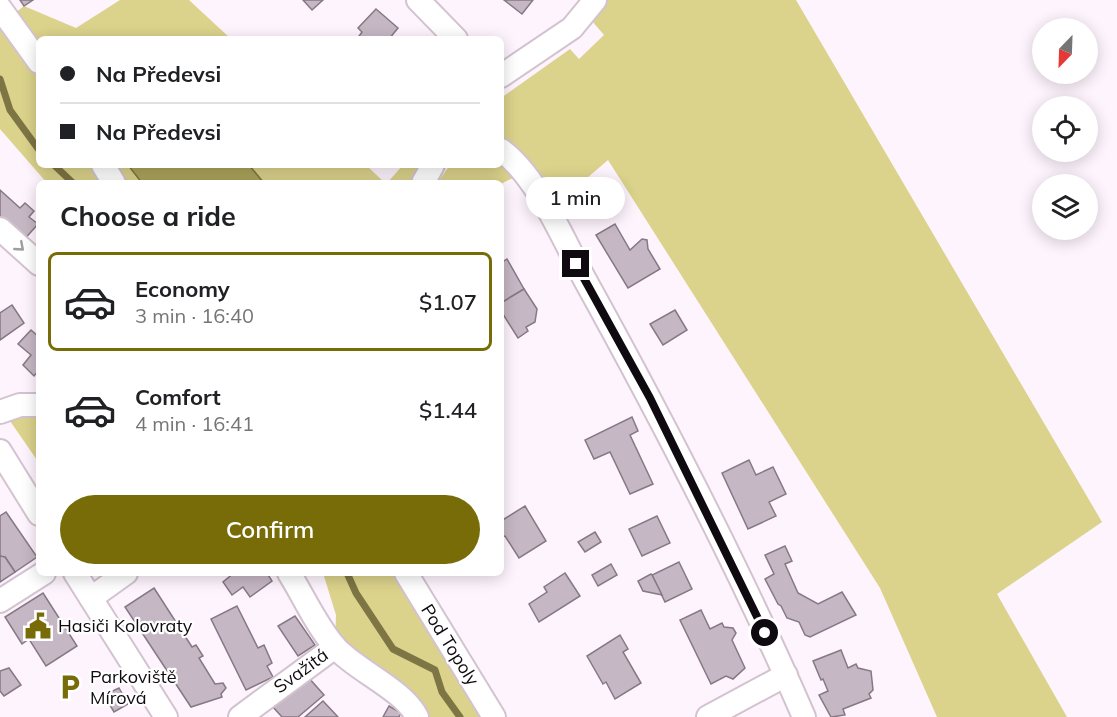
<!DOCTYPE html>
<html lang="en">
<head>
<meta charset="utf-8">
<style>
  :root { --surface:#fff; --page:#f6f6f6; --text:#202124; --muted:#757577; --line:#e0e0e0; --accent:#776c08 }
  body { margin:0; font-family:Mulish,sans-serif; background:var(--page); color:var(--text); height:100vh; display:flex; flex-direction:column; font-size:22px; white-space:nowrap }
  * { box-sizing:border-box; margin:0 }
  p { font-size:20px; color:var(--muted) }
  .icon { flex:none; width:33px; height:33px; fill:none; stroke:currentColor; stroke-width:2; stroke-linecap:round; stroke-linejoin:round }
  .map { position:relative; flex:1; overflow:hidden }
  .side { position:absolute; left:36px; top:180px; width:468px; height:396px; display:flex; flex-direction:column; background:var(--surface); border-radius:9px; box-shadow:0 3px 15px #0003 }
  .side>* { flex:none }
  .hud { position:absolute; left:36px; top:36px; width:468px; height:132px; border-radius:9px; box-shadow:0 3px 15px #0003; display:grid; align-content:center; height:132px; padding:0 24px; background:var(--surface) }
  .needle { width:39px; rotate:203deg }
  .tools { position:absolute; left:1032px; top:18px; display:grid; gap:12px }
  .tools a { display:grid; place-items:center; width:66px; height:66px; border-radius:50%; background:var(--surface); box-shadow:0 3px 15px #0003; font-size:30px }
  .end { position:absolute; width:27px; height:27px; margin:-14px; border:8px solid #0f0a0f; background:#fff; box-shadow:0 0 0 3px #fff }
  .from { border-radius:50% }
  .bubble { position:absolute; height:42px; border-radius:21px; background:var(--surface); box-shadow:0 3px 15px #0003; font-size:20px; font-weight:600; line-height:42px; text-align:center }
  .hud b { display:flex; align-items:center; gap:21px; height:57px; font-size:22px }
  .hud b+b { border-top:2px solid var(--line) }
  .hud i { width:15px; height:15px; background:var(--text) }
  ul { padding:0; list-style:none }
  li { display:flex; align-items:center; gap:18px; height:99px; margin:0 12px 9px; padding:0 12px; border:3px solid transparent; border-radius:9px }
  li div { flex:1 }
  li b { display:block; font-size:22px }
  li em { font-style:normal; font-weight:600 }
  li.selected { border-color:var(--accent) }
  li>.icon { width:54px; height:54px; stroke-width:1.5 }
  h2 { padding:0 24px; font-size:27px; line-height:72px }
  .button { display:flex; gap:12px; margin-top:auto; padding:12px 24px }
  .button a { flex:1; height:69px; border-radius:36px; background:var(--accent); color:#fff; font-size:24px; font-weight:600; line-height:69px; text-align:center }
  .map>svg:first-child { display:block }
</style>
</head>
<body>
<div class="map">
<svg width="1117" height="717" viewBox="0 0 1117 717">
  <rect width="100%" height="100%" fill="#fef4fd"/>
  <g fill="#dbd28b">
    <polygon points="120,0 189,0 231,39 39,39 39,165 128,165 142,183 47,183 0,129 0,25 24,6 76,28"/>
    <polygon points="608,0 796,0 1102,522 997,594 1067,717 937,717 880,588 608,160 557,204 534,167 501,184 437,183 450,165 501,165 501,98 570,49 579,59 604,35 592,21"/>
    <polygon points="249,165 366,165 385,183 264,183"/>
    <polygon points="403,165 419,165 409,183 387,183"/>
    <polygon points="39,413 39,463 8,418"/>
    <polygon points="323,573 406,573 494,717 417,717 335,647 336,615"/>
  </g>
  <polygon fill="#aca35a" stroke="#7d7544" stroke-width="1.5" points="128,165 249,165 264,183 142,183"/>
  <g fill="none" stroke-linecap="round" stroke-linejoin="round">
    <g stroke="#7d7544" stroke-width="7">
      <polyline points="0,79 10,110 39,150"/>
      <polyline points="54,165 73,183"/>
      <polyline points="347,573 356,593 393,649 435,670 442,692 460,717"/>
    </g>
  </g>
  <g fill="#c6b7c4" stroke="#867885" stroke-width="1.5">
    <polygon points="20,0 33,0 24,6"/>
    <polygon points="303,0 323,0 312,10"/>
    <polygon points="504,0 533,0 522,14"/>
    <polygon points="376,9 398,28 389,39 357,39 362,32 358,28"/>
    <polygon points="0,190 20,208 25,203 34,211 29,217 38,224 22,242 0,220"/>
    <polygon points="615,224 630,250 642,239 647,240 648,249 660,269 628,288 596,235"/>
    <polygon points="507,259 524,289 501,303 501,263"/>
    <polygon points="524,289 537,309 535,322 526,327 528,331 518,338 501,311 501,303"/>
    <polygon points="12,305 24,323 0,340 0,313"/>
    <polygon points="675,310 687,330 663,345 650,324"/>
    <polygon points="31,330 39,337 39,370 34,376 23,365 31,355 18,344"/>
    <polygon points="632,417 638,431 630,435 653,484 630,494 610,452 594,459 585,440"/>
    <polygon points="749,460 756,475 773,467 786,494 769,502 776,516 748,529 722,473"/>
    <polygon points="525,506 546,541 519,558 505,536 501,537 501,521"/>
    <polygon points="6,512 37,557 15,572 5,557 2,558 0,555 0,516"/>
    <polygon points="657,516 670,543 642,556 629,529"/>
    <polygon points="595,532 601,542 585,552 578,542"/>
    <polygon points="785,546 792,561 785,564 798,593 818,604 842,592 856,615 810,637 805,635 799,622 787,618 781,606 778,604 765,579 774,574 765,555"/>
    <polygon points="0,556 5,557 15,572 0,582"/>
    <polygon points="679,562 692,589 665,602 652,575"/>
    <polygon points="611,564 617,575 598,586 592,575"/>
    <polygon points="234,573 267,573 272,581 250,597 243,587 232,595 223,582"/>
    <polygon points="565,573 580,596 539,622 529,604 547,592 544,587"/>
    <polygon points="651,574 652,575 662,595 643,591 638,581"/>
    <polygon points="154,588 192,647 196,645 203,656 199,658 215,684 223,683 226,688 221,694 222,697 191,707 125,607"/>
    <polygon points="43,593 77,646 46,666 29,639 22,644 5,617"/>
    <polygon points="237,606 258,648 264,645 272,663 267,666 273,677 246,690 211,619"/>
    <polygon points="701,610 710,629 722,623 724,627 733,628 736,633 732,640 745,668 733,679 726,676 711,684 680,620"/>
    <polygon points="295,616 315,645 298,656 278,626"/>
    <polygon points="620,635 628,649 623,652 641,683 615,699 606,682 603,684 587,656"/>
    <polygon points="841,650 848,668 856,664 858,668 871,671 873,690 869,694 871,698 843,709 845,715 831,717 819,695 828,691 823,679 821,680 813,661"/>
    <polygon points="9,668 21,685 4,696 0,691 0,671"/>
    <polygon points="308,677 324,695 298,717 282,717 273,707"/>
    <polygon points="119,688 128,704 114,712 104,695"/>
    <polygon points="323,701 338,717 305,717"/>
    <polygon points="389,706 401,713 399,717 383,717"/>
  </g>
  <g fill="none" stroke-linecap="round" stroke-linejoin="round">
    <g stroke="#d3c3d1" stroke-width="26">
      <g id="minor">
        <polyline points="418,0 456,39"/>
        <polyline points="0,8 39,62"/>
        <polyline points="501,76 572,28 595,0"/>
        <path d="M501 150C537 176 563 239 584 278 663 421 739 567 804 717"/>
        <polyline points="103,165 114,183"/>
        <polyline points="423,183 433,165"/>
        <polyline points="0,229 39,264"/>
        <polyline points="0,412 20,405 39,405"/>
        <polyline points="0,451 39,514"/>
        <polyline points="75,573 166,717"/>
        <path d="M289 573C304 597 317 627 336 648 357 671 404 690 417 717"/>
        <polyline points="406,573 494,717"/>
        <polyline points="91,598 126,573"/>
        <polyline points="0,601 44,573"/>
        <polyline points="240,717 335,647"/>
        <polyline points="708,717 786,675"/>
      </g>
    </g>
    <use href="#minor" stroke="#fff" stroke-width="22"/>
  </g>
  <defs><path id="oneway-chevron" d="M-2-3.5L2.5 0L-2 3.5" fill="none" stroke-width="1.6" stroke-linecap="round" stroke-linejoin="round" transform="scale(1.5)"/></defs>
  <use stroke="#9f9d9f" href="#oneway-chevron" transform="translate(20 247) rotate(41)"/>
  <g fill="none" stroke-linecap="round" stroke-linejoin="round">
    <polyline stroke="#0f0a0f" stroke-width="8" points="576,264 650,398 765,633"/>
  </g>
  <defs>
    <g id="civic-bare" transform="scale(2.07)"><path d="M-.6-6.5H3V-4.5H.6V-3L4-1V1h2V6H-6V1h2V-1L-.6-3ZM-1.2 2.5V6h2.4V2.5Z" fill="#776c08" stroke="#fff" stroke-width="2.5" paint-order="stroke"/></g>
    <g id="parking-bare" transform="scale(2.07)"><path d="M-3.5-5.5H1a3.5 3.5 0 0 1 0 7H-1V5.5H-3.5ZM-1-3.4V-.6H.8a1.4 1.4 0 0 0 0-2.8Z" fill="#776c08" stroke="#fff" stroke-width="2.5" paint-order="stroke"/></g>
  </defs>
  <g fill-rule="evenodd">
    <use href="#civic-bare" x="38" y="626"/>
    <use href="#parking-bare" x="70" y="687"/>
  </g>
  <g text-anchor="middle" stroke-width="4.5" stroke-linejoin="round" paint-order="stroke">
    <g font-size="18" fill="#0f0a0f" stroke="#fff" text-anchor="start">
      <text x="58" y="632">Hasiči Kolovraty</text>
      <text x="90" y="683">Parkoviště<tspan x="90" dy="21">Mírová</tspan></text>
    </g>
    <g font-size="18" fill="#0f0a0f" stroke="#fff">
      <text transform="translate(450 645) rotate(58)" y="6">Pod Topoly</text>
      <text transform="translate(301 671) rotate(-36)" y="6">Svažitá</text>
    </g>
  </g>
</svg>
<div class="tools">
<a><svg class="needle" viewBox="-14 -14 28 28"><path d="M0-13l5 13h-10z" fill="#e53935"/><path d="M0 13l5-13h-10z" fill="#757577"/></svg></a>
<a><svg class="icon" aria-label="locate" viewBox="0 0 24 24"><circle cx="12" cy="12" r="6"/><path d="M12 2v4M12 18v4M2 12h4M18 12h4"/></svg></a>
<a><svg class="icon" aria-label="layers" viewBox="0 0 24 24"><path d="M12 4l9 5-9 5-9-5zM3 14l9 5 9-5"/></svg></a>
</div>
<i class="end from" style="left:765px;top:633px"></i>
<i class="end" style="left:576px;top:264px"></i>
<div class="bubble" style="left:526px;top:177px;width:99px">1 min</div>
<div class="hud">
<b><i class="from"></i>Na Předevsi</b>
<b><i></i>Na Předevsi</b>
</div>
<section class="side">
<h2>Choose a ride</h2>
<ul>
<li class="selected"><svg class="icon" aria-label="car" viewBox="0 0 24 24"><path d="M5 17H2v-5l4-1 3-4h7l3 4 3 1v5h-3M9 17h6M6 11h13"/><circle cx="7" cy="17" r="2"/><circle cx="17" cy="17" r="2"/></svg><div><b>Economy</b><p>3 min · 16:40</p></div><em>$1.07</em></li>
<li><svg class="icon" aria-label="car" viewBox="0 0 24 24"><path d="M5 17H2v-5l4-1 3-4h7l3 4 3 1v5h-3M9 17h6M6 11h13"/><circle cx="7" cy="17" r="2"/><circle cx="17" cy="17" r="2"/></svg><div><b>Comfort</b><p>4 min · 16:41</p></div><em>$1.44</em></li>
</ul>
<div class="button"><a>Confirm</a></div>
</section>
</div>
</body>
</html>
